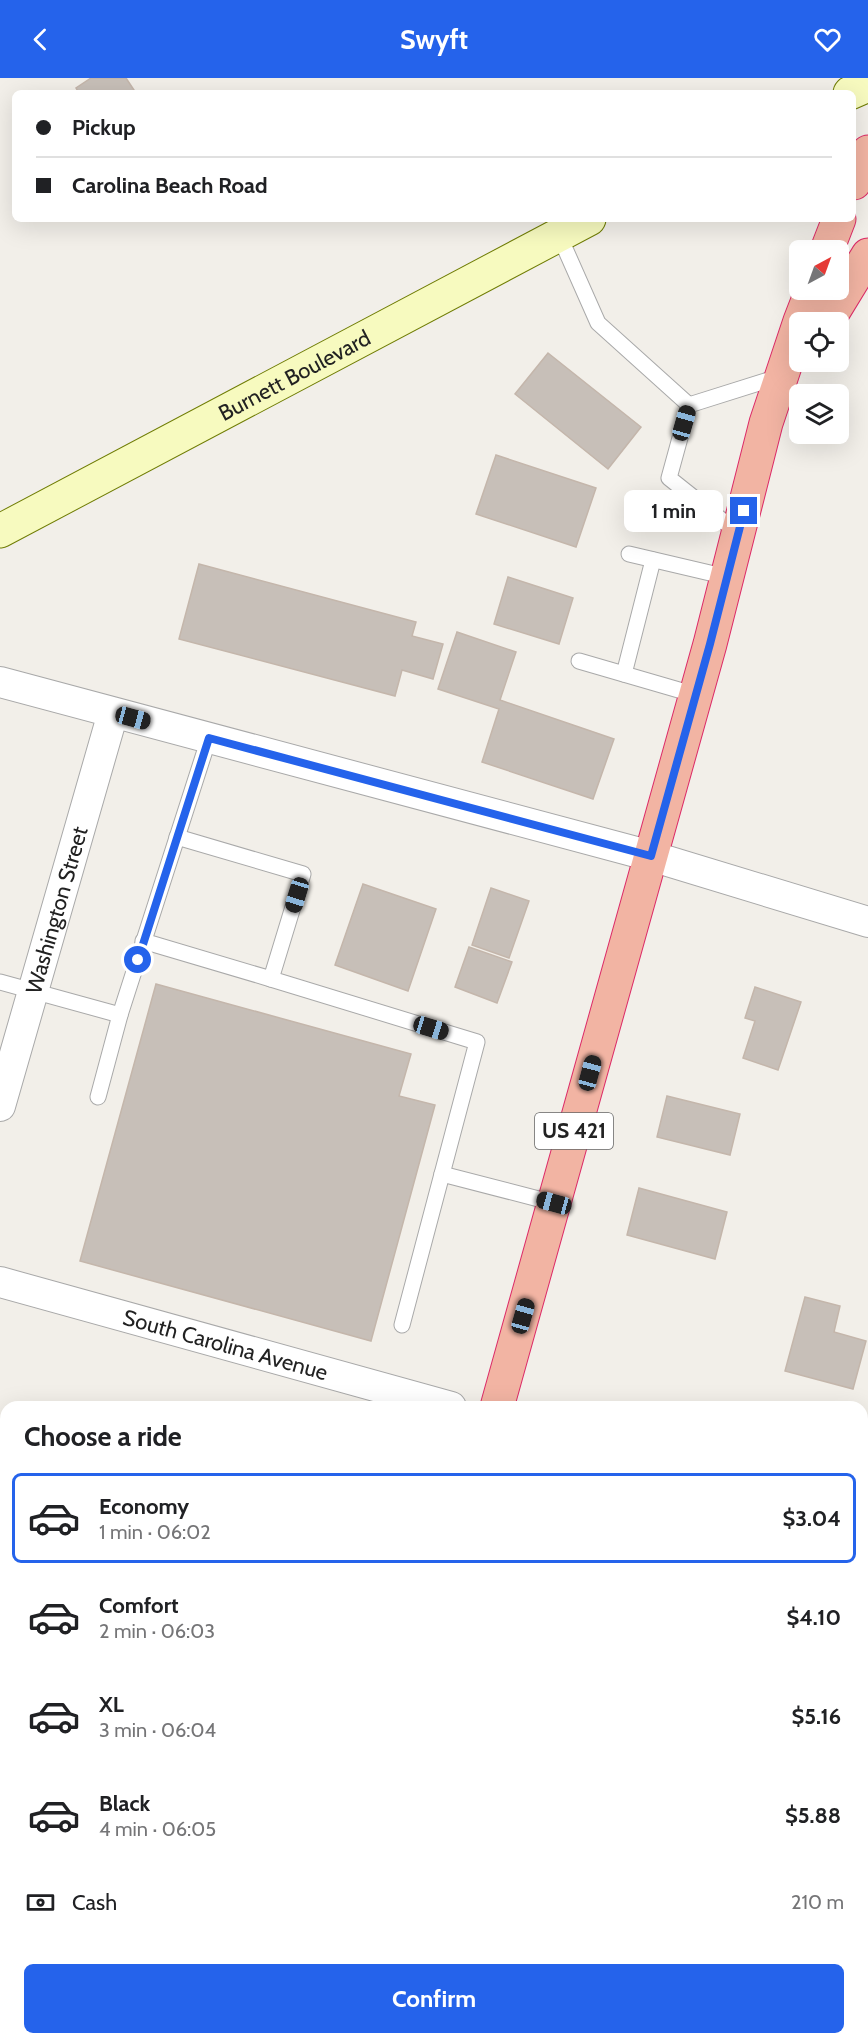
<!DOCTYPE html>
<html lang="en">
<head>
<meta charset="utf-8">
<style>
  :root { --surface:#fff; --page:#f6f6f6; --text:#202124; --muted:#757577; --line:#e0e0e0; --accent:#2563eb }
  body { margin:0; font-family:Cabin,sans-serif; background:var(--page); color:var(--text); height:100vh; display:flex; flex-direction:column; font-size:22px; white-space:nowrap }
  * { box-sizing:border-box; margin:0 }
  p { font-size:20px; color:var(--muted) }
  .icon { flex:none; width:33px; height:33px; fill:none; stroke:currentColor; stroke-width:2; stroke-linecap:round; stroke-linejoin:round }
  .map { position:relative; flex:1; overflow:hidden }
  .side { position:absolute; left:0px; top:1323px; width:868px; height:644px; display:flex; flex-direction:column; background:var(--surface); border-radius:18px 18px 0 0; box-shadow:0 6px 24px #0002 }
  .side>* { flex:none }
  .top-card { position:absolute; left:12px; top:12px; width:844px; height:132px; border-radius:9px; box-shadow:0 6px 24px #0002; display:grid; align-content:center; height:132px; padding:0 24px; background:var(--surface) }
  .needle { width:39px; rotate:41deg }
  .fabs { position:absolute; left:789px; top:162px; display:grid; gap:12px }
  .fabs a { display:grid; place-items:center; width:60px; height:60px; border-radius:9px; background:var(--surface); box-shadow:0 6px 24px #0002; font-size:30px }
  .end { position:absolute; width:27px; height:27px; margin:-14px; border:8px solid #2563eb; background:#fff; box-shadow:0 0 0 3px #fff }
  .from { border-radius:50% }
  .bubble { position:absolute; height:42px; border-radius:9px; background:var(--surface); box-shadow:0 6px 24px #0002; font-size:20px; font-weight:800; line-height:42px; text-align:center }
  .car { position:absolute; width:18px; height:36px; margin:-18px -9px; border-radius:8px; box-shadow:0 0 4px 2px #0007; background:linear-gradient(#222 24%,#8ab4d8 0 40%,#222 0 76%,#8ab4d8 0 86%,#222 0) }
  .top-card b { display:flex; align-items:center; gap:21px; height:57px; font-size:22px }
  .top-card b+b { border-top:2px solid var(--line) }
  .top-card i { width:15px; height:15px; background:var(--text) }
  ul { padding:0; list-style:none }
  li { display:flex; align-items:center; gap:18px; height:90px; margin:0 12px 9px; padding:0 12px; border:3px solid transparent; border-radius:9px }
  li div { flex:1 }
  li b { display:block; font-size:22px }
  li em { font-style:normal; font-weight:800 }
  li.current { border-color:var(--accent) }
  li>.icon { width:54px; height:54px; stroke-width:1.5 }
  h2 { padding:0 24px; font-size:27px; line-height:72px }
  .pay { display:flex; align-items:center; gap:15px; height:66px; padding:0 24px; font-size:22px }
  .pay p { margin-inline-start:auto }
  .cta { display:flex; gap:12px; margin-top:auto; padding:12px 24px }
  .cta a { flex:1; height:69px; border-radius:9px; background:var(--accent); color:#fff; font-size:24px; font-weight:800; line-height:69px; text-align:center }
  header { display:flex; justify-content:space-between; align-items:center; height:78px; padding:0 24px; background:var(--accent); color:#fff; font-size:27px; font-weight:800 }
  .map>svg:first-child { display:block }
</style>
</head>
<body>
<header><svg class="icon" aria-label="back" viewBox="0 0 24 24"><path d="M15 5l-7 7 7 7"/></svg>Swyft<svg class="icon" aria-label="heart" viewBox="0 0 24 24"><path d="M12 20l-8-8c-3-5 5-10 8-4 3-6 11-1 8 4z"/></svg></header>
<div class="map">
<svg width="868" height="1966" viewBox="0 0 868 1966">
  <rect width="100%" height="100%" fill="#f2efe9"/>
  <g fill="#c7bfb8" stroke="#c4b6ab" stroke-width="1.5">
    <polygon points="91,0 126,0 136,15 79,15 76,10"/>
    <polygon points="548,275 641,349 608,391 515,316"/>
    <polygon points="496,377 596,410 576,469 476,436"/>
    <polygon points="199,486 416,544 412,558 443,566 433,601 402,592 395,618 179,561"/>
    <polygon points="508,499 573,520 559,566 494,546"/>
    <polygon points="457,554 516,574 500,622 614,661 593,721 482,684 499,631 438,611"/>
    <polygon points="363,806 436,831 408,913 335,887"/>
    <polygon points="491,810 529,823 509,880 472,867"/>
    <polygon points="469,869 512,884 497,925 455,909"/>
    <polygon points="156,906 411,976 399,1018 435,1027 371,1263 80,1183"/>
    <polygon points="755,909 801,924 778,992 743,980 755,943 745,940"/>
    <polygon points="667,1018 740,1036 730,1077 657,1059"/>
    <polygon points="639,1110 727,1134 715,1181 627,1157"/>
    <polygon points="805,1219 840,1228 834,1254 866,1263 853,1311 785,1293"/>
    <polygon points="0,1443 6,1445 6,1487 0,1485"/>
    <polygon points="862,1507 868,1508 868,1667 862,1665"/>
    <polygon points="862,1701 868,1703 868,1903 862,1901"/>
    <polygon points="123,1960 229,1960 230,1961 229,1966 122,1966"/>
    <polygon points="758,1960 852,1960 851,1966 756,1966"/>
  </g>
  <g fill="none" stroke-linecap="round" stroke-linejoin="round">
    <g stroke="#a9a9a9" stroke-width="17">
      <g id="service">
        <polyline points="559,157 598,245 689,327 781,298"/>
        <polyline points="689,327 669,400 738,455"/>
        <polyline points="629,476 727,499"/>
        <polyline points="579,583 696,617"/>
        <polyline points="624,596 653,482"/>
        <polyline points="177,759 303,796 271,901 477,964 402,1247"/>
        <polyline points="143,863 271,901"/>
        <polyline points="0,904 120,937"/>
        <polyline points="98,1019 120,937 209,660"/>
        <polyline points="442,1096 554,1125"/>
      </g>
    </g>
    <g stroke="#a9a9a9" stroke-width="32">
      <g id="minor">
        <polyline points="0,604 651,778 868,844"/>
        <path id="s1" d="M0 1028 113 635"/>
        <path id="s2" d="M0 1204 451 1329"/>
        <polyline points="862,1446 868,1447"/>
        <polyline points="0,1812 6,1814"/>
        <polyline points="533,1960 553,1966"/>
      </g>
    </g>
    <g stroke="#707d05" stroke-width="35">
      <g id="secondary">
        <polyline points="850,15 868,7"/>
        <path id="s3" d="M0 453 589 141"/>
      </g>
    </g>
    <g stroke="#dc2a67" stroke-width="35">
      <g id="trunk">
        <polyline points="854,105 868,74"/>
        <polyline points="827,172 839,141"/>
        <polyline points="827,244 868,177"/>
        <polyline points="497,1329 710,566 766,345 800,243 812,212"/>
        <polyline points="321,1966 322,1960"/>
      </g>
    </g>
    <use href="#service" stroke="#fff" stroke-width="15"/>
    <use href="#minor" stroke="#fff" stroke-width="30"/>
    <use href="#secondary" stroke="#f7fabf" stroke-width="33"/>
    <use href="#trunk" stroke="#f2b4a3" stroke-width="33"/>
  </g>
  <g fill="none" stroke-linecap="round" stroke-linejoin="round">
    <polyline stroke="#2563eb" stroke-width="8" points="138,882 209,660 651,778 710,566 744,433"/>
  </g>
  <g text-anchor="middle" stroke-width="6" stroke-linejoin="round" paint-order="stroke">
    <rect fill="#fff" stroke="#646464" stroke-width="1.5" x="535" y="1035" width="78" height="36" rx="4.5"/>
    <g font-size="21" font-weight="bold" fill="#222">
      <text x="574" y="1060">US 421</text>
    </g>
    <g font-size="22" fill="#222" stroke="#fff">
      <text dy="8" stroke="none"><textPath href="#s3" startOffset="333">Burnett Boulevard</textPath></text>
      <text dy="8" stroke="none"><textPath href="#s1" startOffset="204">Washington Street</textPath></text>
      <text dy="8" stroke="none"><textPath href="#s2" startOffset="234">South Carolina Avenue</textPath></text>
    </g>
  </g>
</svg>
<div class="fabs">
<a><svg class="needle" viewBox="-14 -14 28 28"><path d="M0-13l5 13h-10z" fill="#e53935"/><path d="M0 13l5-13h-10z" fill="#757577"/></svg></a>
<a><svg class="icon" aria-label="locate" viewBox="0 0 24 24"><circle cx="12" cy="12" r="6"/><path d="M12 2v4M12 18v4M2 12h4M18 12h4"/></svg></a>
<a><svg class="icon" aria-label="layers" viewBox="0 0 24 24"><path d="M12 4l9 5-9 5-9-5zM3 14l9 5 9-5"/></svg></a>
</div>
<i class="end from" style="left:138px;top:882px"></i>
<i class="end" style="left:744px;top:433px"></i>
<div class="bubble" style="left:624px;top:412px;width:99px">1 min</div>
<i class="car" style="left:684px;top:345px;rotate:16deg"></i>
<i class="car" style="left:133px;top:640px;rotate:105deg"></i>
<i class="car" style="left:297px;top:817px;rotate:197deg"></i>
<i class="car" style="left:431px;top:950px;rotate:107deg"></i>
<i class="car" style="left:590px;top:995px;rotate:15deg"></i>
<i class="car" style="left:554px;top:1125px;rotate:285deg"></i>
<i class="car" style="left:523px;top:1238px;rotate:16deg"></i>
<div class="top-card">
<b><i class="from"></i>Pickup</b>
<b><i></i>Carolina Beach Road</b>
</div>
<section class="side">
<h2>Choose a ride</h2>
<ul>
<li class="current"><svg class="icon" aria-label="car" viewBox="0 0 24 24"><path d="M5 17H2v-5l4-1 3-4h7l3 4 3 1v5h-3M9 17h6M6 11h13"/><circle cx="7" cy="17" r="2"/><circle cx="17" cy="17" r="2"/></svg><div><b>Economy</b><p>1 min · 06:02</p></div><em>$3.04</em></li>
<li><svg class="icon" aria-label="car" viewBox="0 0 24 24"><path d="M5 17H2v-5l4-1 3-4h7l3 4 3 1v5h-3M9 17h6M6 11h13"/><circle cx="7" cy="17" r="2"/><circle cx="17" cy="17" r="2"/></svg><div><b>Comfort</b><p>2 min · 06:03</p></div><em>$4.10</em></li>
<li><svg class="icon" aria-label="car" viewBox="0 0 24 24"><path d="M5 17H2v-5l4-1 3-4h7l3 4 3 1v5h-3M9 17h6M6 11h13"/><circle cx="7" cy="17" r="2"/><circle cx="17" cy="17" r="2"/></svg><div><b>XL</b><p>3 min · 06:04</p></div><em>$5.16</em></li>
<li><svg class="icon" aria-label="car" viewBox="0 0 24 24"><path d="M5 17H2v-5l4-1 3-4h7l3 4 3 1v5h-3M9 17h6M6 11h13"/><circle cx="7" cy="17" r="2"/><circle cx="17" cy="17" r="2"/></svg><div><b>Black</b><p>4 min · 06:05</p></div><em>$5.88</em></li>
</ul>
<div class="pay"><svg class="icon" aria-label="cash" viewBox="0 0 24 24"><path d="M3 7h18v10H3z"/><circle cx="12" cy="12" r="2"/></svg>Cash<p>210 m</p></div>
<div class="cta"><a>Confirm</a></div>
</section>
</div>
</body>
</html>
